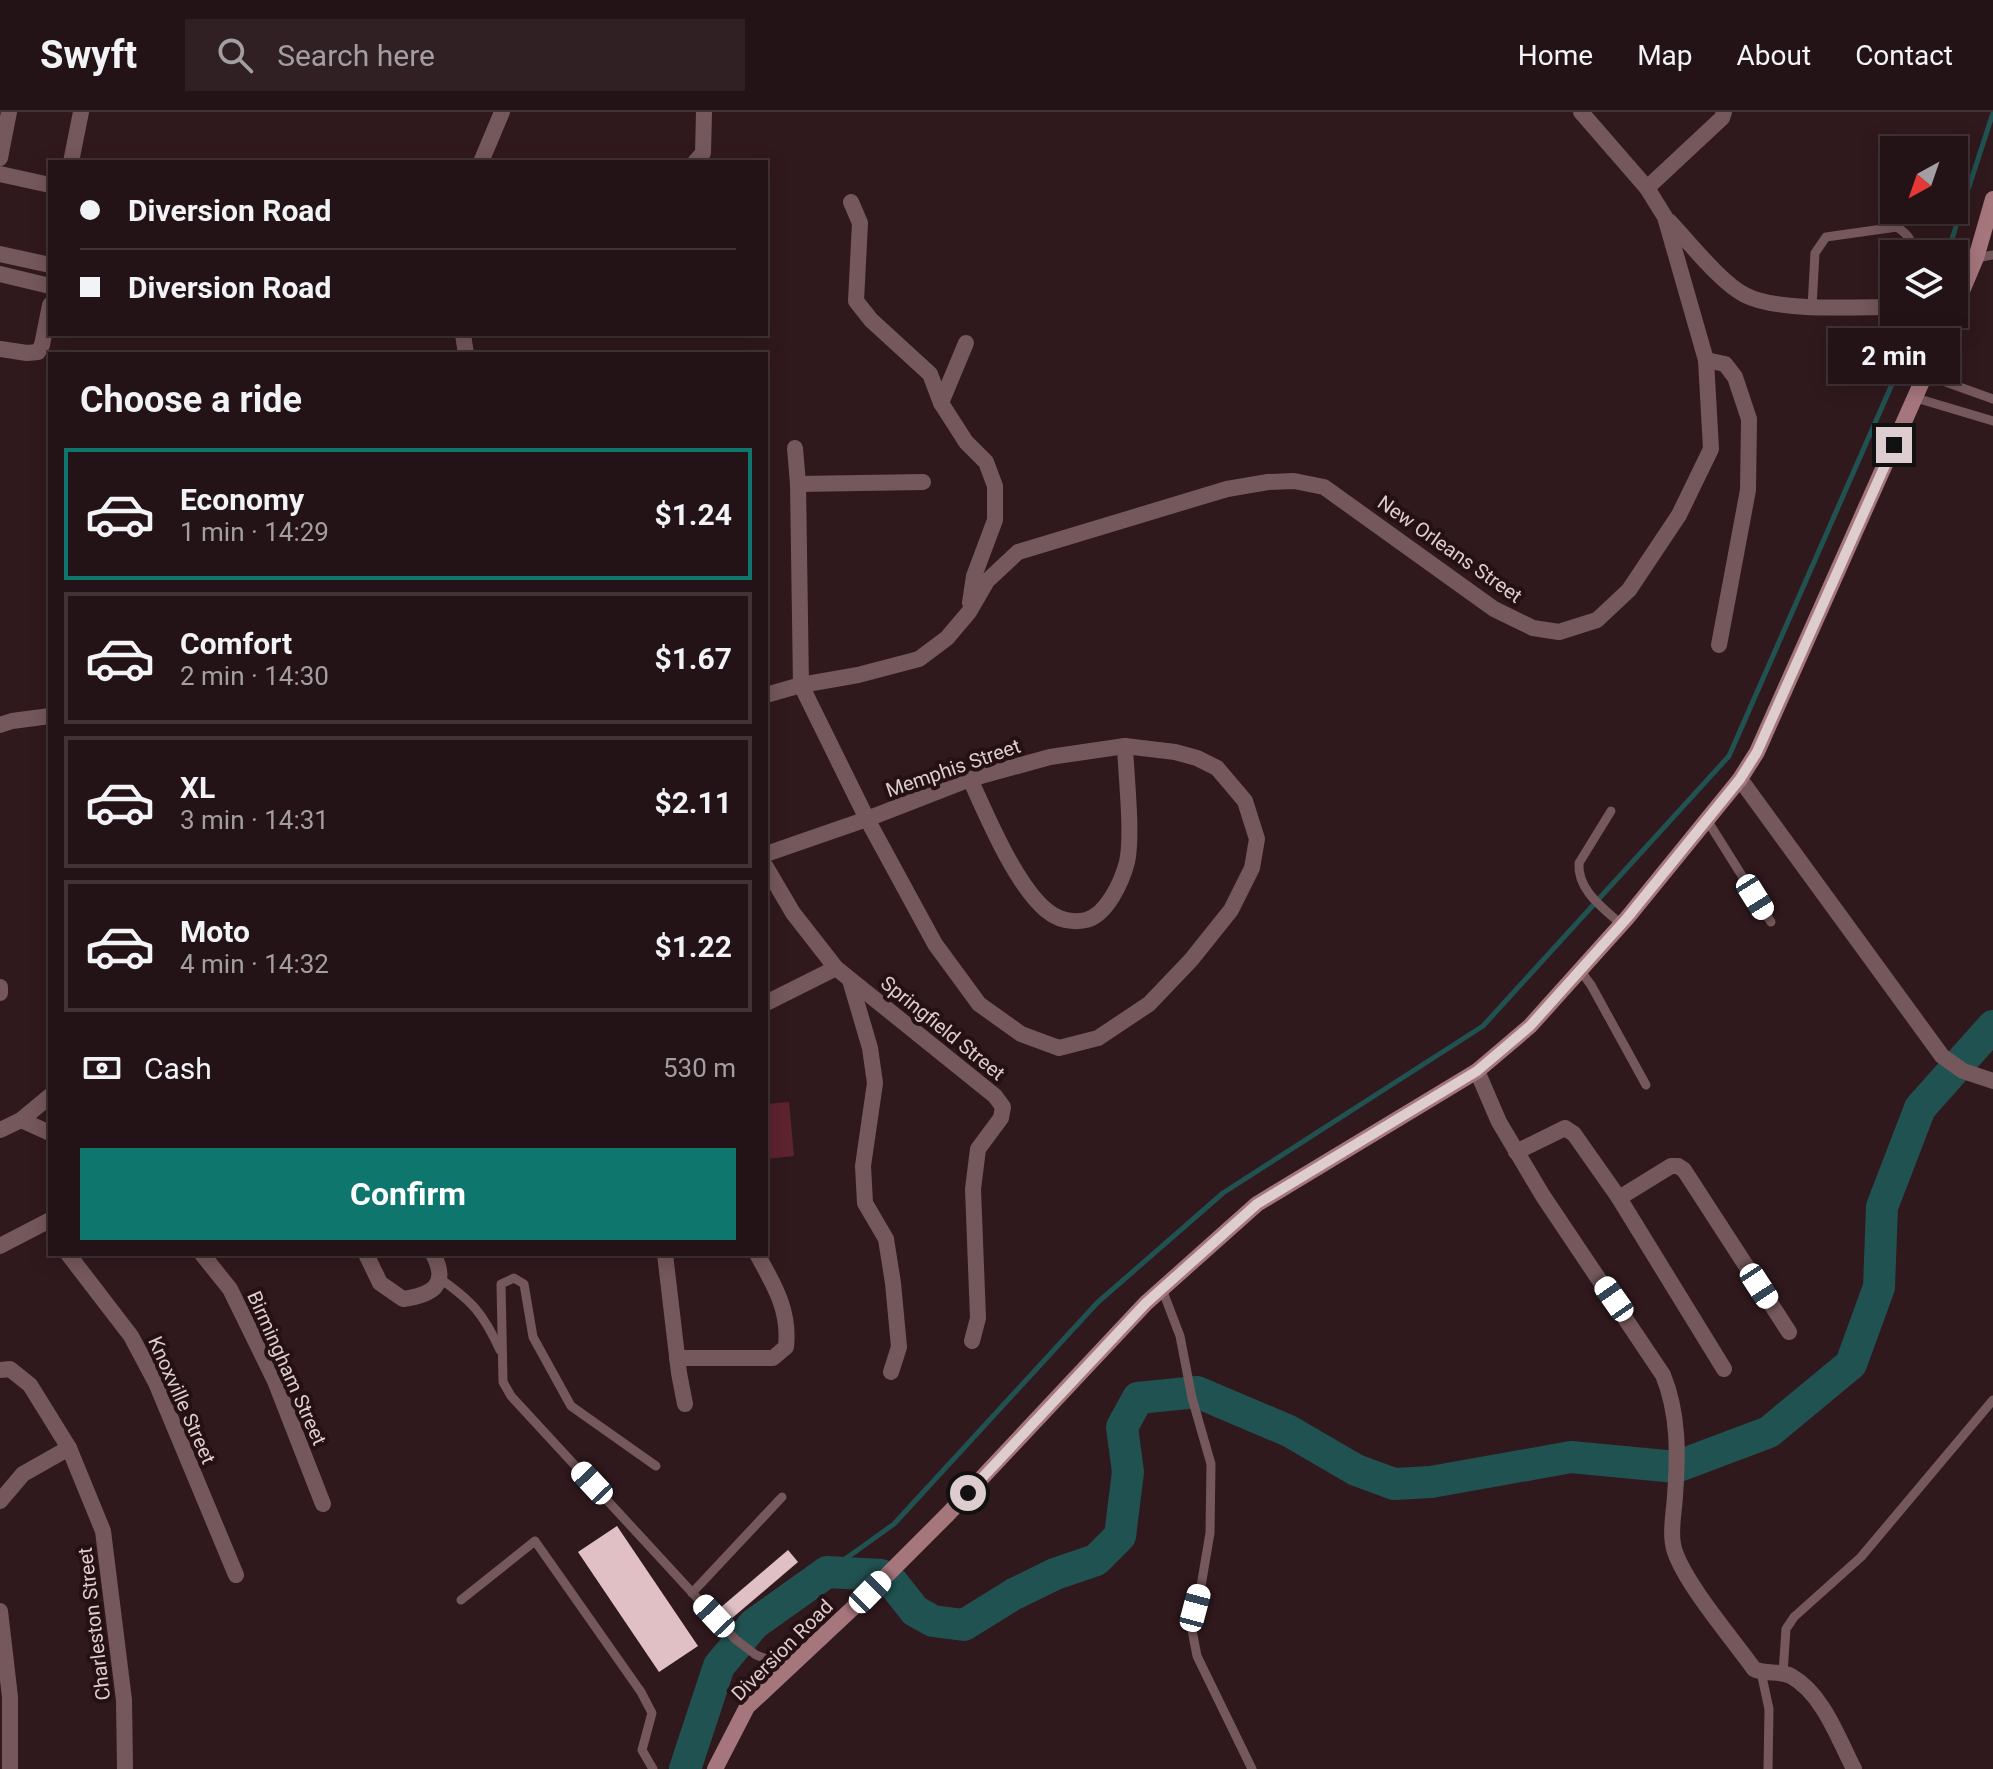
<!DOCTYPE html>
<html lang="en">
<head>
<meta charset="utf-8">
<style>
  :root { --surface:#241316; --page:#302023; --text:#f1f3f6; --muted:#a39ea1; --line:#413235; --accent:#0f766e }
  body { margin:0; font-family:Roboto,sans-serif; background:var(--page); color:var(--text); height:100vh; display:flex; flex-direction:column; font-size:30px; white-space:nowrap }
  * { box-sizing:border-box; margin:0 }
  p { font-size:26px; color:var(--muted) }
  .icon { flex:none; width:44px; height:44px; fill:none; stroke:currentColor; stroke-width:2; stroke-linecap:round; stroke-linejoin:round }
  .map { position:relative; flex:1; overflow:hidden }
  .panel { position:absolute; left:48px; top:240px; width:720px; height:904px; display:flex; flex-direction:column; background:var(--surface); border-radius:0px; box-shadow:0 4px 20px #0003,0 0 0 2px var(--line) }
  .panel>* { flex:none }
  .guide { position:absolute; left:48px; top:48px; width:720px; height:176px; border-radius:0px; box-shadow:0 4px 20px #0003,0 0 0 2px var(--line); display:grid; align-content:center; height:176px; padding:0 32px; background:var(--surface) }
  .needle { width:52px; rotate:220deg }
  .buttons { position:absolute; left:1880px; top:24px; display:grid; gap:16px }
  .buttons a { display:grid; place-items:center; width:88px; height:88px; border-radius:0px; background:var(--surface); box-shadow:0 4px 20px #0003,0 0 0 2px var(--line); font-size:40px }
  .end { position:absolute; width:36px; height:36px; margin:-18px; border:10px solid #ddcdcf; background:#111; box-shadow:0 0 0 4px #111 }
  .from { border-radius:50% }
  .bubble { position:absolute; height:56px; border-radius:0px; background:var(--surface); box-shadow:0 4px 20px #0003,0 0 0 2px var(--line); font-size:26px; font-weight:700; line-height:56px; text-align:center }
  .car { position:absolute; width:24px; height:48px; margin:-24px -12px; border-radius:10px; box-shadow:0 0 6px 2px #0007; background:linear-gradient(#fff 24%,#345 0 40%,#fff 0 76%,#345 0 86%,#fff 0) }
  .guide b { display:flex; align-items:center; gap:28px; height:76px; font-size:30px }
  .guide b+b { border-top:2px solid var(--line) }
  .guide i { width:20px; height:20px; background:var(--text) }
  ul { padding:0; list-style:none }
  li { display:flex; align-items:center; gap:24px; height:132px; margin:0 16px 12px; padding:0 16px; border:4px solid var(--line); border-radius:0px }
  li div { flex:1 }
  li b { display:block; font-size:30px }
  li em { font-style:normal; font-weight:700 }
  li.current { border-color:var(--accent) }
  li>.icon { width:72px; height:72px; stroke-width:1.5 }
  h2 { padding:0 32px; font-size:36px; line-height:96px }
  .pay { display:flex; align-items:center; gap:20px; height:88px; padding:0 32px; font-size:30px }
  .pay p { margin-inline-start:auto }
  .primary-button { display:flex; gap:16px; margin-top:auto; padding:16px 32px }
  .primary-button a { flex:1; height:92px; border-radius:0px; background:var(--accent); color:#fff; font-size:32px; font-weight:700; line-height:92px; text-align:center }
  header { display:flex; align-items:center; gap:48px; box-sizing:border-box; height:112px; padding:0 40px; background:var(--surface); border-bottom:2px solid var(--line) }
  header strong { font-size:38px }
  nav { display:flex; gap:44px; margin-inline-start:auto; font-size:28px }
  .search { width:560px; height:72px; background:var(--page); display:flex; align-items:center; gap:20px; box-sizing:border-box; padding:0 28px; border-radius:0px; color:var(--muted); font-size:30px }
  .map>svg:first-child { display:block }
</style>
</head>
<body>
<header>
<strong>Swyft</strong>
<div class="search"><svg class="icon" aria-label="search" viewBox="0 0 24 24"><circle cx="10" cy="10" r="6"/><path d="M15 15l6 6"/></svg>Search here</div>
<nav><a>Home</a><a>Map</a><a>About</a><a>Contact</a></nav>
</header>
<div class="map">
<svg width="1993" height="1657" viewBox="0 0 1993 1657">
  <rect width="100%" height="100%" fill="#30191d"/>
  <polygon fill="#5d232f" points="789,990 794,1044 766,1047 766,992"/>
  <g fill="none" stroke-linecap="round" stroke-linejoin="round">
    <g stroke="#215252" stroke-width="5">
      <polyline points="1947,142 1993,1"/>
      <polyline points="827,1460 894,1412 1097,1191 1223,1081 1483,914 1729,644 1921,206"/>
    </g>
    <g stroke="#215252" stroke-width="32">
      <polyline points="892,1470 915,1499 933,1509 964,1513 1014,1482 1055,1462 1096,1448 1120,1424 1128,1360 1122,1315 1138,1286 1197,1280 1289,1319 1356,1358 1394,1372 1431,1370 1571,1345 1676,1355 1769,1320 1851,1252 1879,1175 1882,1095 1920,996 1993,914"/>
      <polyline points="685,1657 719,1554 754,1512 827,1460 881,1463"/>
    </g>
  </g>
  <g fill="#e0c0c4">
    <polygon points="617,1414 698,1534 659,1560 578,1440"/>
    <polygon points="788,1438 798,1450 731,1507 720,1496"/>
  </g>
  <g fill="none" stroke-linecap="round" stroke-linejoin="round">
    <g stroke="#75585b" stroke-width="9">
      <polyline points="1976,146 1993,143"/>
      <path d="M1812 195 1815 141 1826 125 1897 115C1907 122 1914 128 1911 142"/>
      <polyline points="1926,263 1993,287"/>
      <polyline points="1916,286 1993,309"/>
      <path d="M1611 699 1579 751C1577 778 1603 796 1622 813"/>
      <polyline points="1707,708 1771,810"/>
      <polyline points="1580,858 1591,873 1646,973"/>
      <path d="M439 1166C472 1189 483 1201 500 1238"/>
      <polyline points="1162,1177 1180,1224 1192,1286 1211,1352 1210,1421 1200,1480 1191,1513 1197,1544 1252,1657"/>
      <polyline points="656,1354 571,1294 533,1225 524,1172 514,1166 501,1172 503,1270 511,1284 735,1527 756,1543 788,1555"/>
      <polyline points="692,1481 782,1385"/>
      <polyline points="461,1488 535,1429 641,1580 652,1601 642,1638 653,1657"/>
      <polyline points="1761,1560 1769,1597 1768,1657"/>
      <polyline points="1783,1561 1786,1517 1794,1505 1861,1445 1993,1288"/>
    </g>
    <g stroke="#75585b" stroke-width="16">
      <polyline points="0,46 9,0"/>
      <polyline points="71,50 81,0"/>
      <polyline points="481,50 502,0"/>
      <polyline points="695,50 703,41 704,0"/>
      <polyline points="0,62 50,73"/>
      <polyline points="1647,76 1722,6 1724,0"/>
      <polyline points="851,90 860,111 856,189 871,208 930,262 941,291 966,330 986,350 995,374 995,408 974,464 970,491"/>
      <path d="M1669 109C1689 130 1721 171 1745 183 1777 200 1856 195 1894 195"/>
      <polyline points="0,142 50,153"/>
      <polyline points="0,162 50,174"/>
      <polyline points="1923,202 1948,211"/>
      <polyline points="463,222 466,242"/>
      <polyline points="0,237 27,241 38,240 42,233 50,193"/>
      <polyline points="1706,248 1725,252 1735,265 1749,307 1748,378 1719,533"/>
      <polyline points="941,291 966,231"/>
      <polyline points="798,372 923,370"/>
      <polyline points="766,583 801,573 858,563 919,547 947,526 969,500 987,469 1018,440 1227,377 1268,370 1294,369 1324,375 1494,497 1533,516 1559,520 1597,508 1629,478 1679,403 1711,337 1706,248 1665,105 1647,76 1581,0"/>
      <polyline points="0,613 12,609 50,604"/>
      <path d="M970 667C987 704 1015 772 1046 798 1058 808 1072 811 1086 808 1107 803 1122 769 1127 750 1133 722 1126 664 1125 634"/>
      <polyline points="1740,667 1942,944 1963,959 1993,969"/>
      <polyline points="766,742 867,707 970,667 1050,645 1125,634 1175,640 1197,646 1217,656 1245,689 1257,727 1252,756 1231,798 1191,848 1149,892 1098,926 1059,936 1021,922 979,892 935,832 867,707 801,573 798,372 795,336"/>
      <polyline points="766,755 793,801 836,856 995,984 1003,995 1001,1006 978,1037 973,1077 978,1206 972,1229"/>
      <polyline points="850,868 870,936 875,971 863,1054 865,1091 886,1127 893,1171 899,1235 891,1260"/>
      <polyline points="0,875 0,881"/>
      <polyline points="766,891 836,856"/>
      <path d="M1477 959 1499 1010 1543 1084 1663 1263C1679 1302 1678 1343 1675 1384 1674 1402 1669 1423 1675 1440 1687 1474 1732 1526 1754 1557 1766 1563 1779 1558 1791 1564 1823 1582 1838 1626 1854 1657"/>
      <polyline points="21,1008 50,1021"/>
      <polyline points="0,1018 21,1008 50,984"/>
      <polyline points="1516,1040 1565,1016 1574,1022 1619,1086 1724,1257"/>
      <polyline points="1619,1086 1671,1054 1678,1054 1684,1058 1789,1220"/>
      <polyline points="0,1134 50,1108"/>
      <polyline points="68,1142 131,1224 156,1271 236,1463"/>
      <polyline points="202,1142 230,1177 275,1269 323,1392"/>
      <path d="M366 1142 380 1171 403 1187C431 1183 450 1174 433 1142"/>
      <polyline points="665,1142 679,1261 685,1292"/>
      <path d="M677 1246H773L786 1235C790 1198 774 1173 757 1142"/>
      <polyline points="0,1258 10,1257 30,1273 69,1336 103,1419 124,1588 125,1657"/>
      <polyline points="0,1389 23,1362 69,1336"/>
      <polyline points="0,1499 10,1585 10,1657"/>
    </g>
    <g stroke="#a6767d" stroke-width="16">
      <polyline points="1954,198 1976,146 1993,87"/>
      <polyline points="715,1657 747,1595 870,1480 948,1402 1146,1191 1257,1092 1477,959 1530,914 1627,806 1740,667 1757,640 1952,202"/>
    </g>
  </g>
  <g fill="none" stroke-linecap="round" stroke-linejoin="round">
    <polyline stroke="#ddcdcf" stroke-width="10" points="968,1381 1146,1191 1257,1092 1477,959 1530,914 1627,806 1740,667 1757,640 1894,333"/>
  </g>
  <g text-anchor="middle" stroke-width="8" stroke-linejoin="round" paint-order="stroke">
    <g font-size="20" fill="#ddcdcf" stroke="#251013">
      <text transform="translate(1450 437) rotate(35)" y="7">New Orleans Street</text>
      <text transform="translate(953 656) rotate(-19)" y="7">Memphis Street</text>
      <text transform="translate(943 916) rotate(39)" y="7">Springfield Street</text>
      <text transform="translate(287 1256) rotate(66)" y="7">Birmingham Street</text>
      <text transform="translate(182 1288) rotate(66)" y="7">Knoxville Street</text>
      <text transform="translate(94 1512) rotate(-97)" y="7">Charleston Street</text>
      <text transform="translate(782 1538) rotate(-45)" y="7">Diversion Road</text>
    </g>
  </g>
</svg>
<div class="buttons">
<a><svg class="needle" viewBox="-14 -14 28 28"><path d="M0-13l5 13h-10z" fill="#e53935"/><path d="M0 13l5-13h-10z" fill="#a39ea1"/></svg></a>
<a><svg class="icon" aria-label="layers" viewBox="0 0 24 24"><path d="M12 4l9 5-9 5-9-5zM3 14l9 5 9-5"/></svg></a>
</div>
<i class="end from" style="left:968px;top:1381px"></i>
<i class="end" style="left:1894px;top:333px"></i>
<div class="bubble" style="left:1828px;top:216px;width:132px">2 min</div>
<i class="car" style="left:1755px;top:785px;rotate:148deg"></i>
<i class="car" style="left:1759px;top:1174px;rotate:147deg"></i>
<i class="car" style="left:1614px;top:1187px;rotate:325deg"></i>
<i class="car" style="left:592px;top:1371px;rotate:317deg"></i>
<i class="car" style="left:870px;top:1480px;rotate:45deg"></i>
<i class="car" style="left:1195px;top:1496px;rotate:15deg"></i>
<i class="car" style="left:714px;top:1504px;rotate:317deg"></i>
<div class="guide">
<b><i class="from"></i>Diversion Road</b>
<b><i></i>Diversion Road</b>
</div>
<section class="panel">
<h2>Choose a ride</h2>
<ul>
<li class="current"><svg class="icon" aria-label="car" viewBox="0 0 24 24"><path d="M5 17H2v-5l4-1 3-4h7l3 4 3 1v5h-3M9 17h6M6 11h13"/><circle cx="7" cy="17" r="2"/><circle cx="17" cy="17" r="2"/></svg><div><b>Economy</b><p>1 min · 14:29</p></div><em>$1.24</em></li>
<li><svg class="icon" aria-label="car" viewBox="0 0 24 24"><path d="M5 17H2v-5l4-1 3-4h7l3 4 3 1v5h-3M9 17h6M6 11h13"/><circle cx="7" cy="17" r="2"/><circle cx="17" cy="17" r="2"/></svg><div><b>Comfort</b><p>2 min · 14:30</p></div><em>$1.67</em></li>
<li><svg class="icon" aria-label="car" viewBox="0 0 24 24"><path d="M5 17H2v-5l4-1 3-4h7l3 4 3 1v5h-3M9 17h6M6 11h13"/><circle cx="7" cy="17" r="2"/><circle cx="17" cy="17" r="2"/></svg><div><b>XL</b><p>3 min · 14:31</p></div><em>$2.11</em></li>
<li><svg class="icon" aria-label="car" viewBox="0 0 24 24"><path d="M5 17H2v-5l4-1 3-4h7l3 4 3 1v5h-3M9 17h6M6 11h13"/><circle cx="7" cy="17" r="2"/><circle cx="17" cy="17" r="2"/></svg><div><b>Moto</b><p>4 min · 14:32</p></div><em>$1.22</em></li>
</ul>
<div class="pay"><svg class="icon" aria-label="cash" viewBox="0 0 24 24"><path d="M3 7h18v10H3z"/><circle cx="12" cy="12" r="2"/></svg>Cash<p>530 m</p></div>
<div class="primary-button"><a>Confirm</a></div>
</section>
</div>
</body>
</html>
